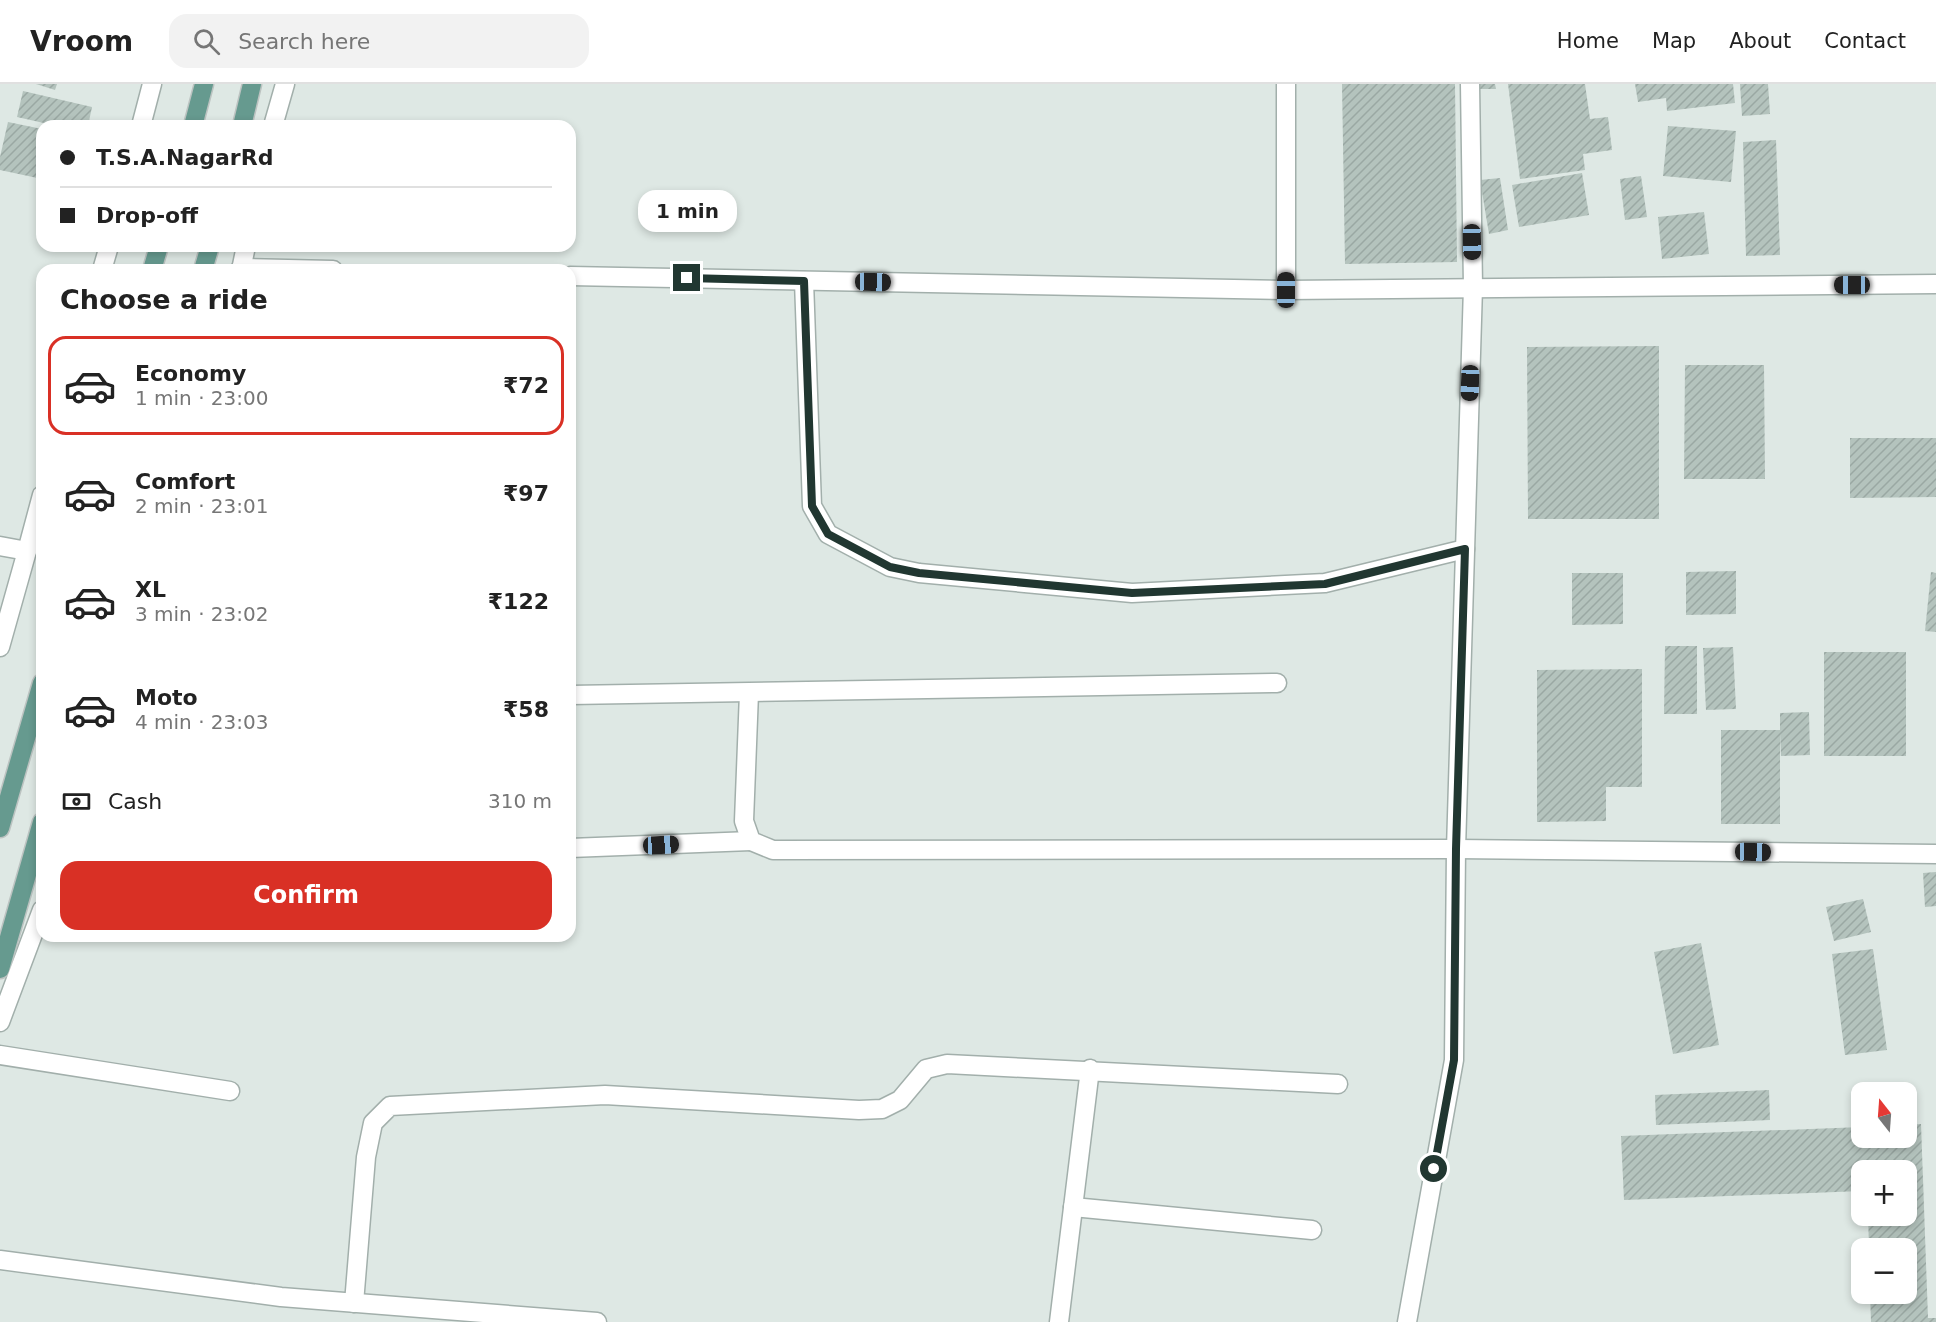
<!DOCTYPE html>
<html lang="en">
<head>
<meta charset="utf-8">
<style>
  :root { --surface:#fff; --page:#f2f2f2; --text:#222; --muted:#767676; --line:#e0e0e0; --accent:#d93025 }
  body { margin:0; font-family:"DejaVu Sans",sans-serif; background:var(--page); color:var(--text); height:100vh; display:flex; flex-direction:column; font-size:22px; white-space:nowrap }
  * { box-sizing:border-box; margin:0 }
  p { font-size:20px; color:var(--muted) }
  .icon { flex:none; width:33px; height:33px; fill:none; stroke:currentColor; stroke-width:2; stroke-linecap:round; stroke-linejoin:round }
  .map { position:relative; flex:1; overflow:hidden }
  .side { position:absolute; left:36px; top:180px; width:540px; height:678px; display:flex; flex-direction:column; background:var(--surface); border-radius:18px; box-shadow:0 3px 9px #0003 }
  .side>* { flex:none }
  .guide { position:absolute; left:36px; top:36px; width:540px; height:132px; border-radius:18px; box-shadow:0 3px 9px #0003; display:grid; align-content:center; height:132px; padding:0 24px; background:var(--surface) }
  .needle { width:39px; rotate:343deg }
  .fabs { position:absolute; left:1851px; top:998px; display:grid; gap:12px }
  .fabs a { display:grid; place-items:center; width:66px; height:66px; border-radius:12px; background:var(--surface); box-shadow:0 3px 9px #0003; font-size:30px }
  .end { position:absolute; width:27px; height:27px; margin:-14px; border:8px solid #213731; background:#fff; box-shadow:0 0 0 3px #fff }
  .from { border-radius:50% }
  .bubble { position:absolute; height:42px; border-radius:18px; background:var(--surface); box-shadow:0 3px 9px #0003; font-size:20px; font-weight:800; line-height:42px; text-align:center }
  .car { position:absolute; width:18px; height:36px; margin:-18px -9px; border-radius:8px; box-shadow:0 0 4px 2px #0007; background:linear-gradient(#222 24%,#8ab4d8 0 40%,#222 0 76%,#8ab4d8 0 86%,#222 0) }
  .guide b { display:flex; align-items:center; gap:21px; height:57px; font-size:22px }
  .guide b+b { border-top:2px solid var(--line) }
  .guide i { width:15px; height:15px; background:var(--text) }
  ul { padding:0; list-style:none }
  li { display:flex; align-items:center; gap:18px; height:99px; margin:0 12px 9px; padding:0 12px; border:3px solid transparent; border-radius:18px }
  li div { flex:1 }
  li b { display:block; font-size:22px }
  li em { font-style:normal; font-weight:800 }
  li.current { border-color:var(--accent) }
  li>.icon { width:54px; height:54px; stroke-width:1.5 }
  h2 { padding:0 24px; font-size:27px; line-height:72px }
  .pay { display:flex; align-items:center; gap:15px; height:66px; padding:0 24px; font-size:22px }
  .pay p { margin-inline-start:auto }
  .action { display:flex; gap:12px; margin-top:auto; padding:12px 24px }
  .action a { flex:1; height:69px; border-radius:18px; background:var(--accent); color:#fff; font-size:24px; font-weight:800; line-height:69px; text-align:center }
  header { display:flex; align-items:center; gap:36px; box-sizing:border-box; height:84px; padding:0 30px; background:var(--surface); border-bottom:2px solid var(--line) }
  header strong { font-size:28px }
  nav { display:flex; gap:33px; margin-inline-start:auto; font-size:21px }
  .search { width:420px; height:54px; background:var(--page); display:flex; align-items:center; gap:15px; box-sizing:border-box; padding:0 21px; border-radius:18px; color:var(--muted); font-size:22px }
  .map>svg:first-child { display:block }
</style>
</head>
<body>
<header>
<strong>Vroom</strong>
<div class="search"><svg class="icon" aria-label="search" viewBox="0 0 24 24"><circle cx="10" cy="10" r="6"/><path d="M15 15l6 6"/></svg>Search here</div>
<nav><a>Home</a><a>Map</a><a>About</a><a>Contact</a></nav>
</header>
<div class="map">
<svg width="1936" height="1238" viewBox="0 0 1936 1238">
  <defs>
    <pattern id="building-hatch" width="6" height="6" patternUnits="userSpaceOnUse" patternTransform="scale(1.5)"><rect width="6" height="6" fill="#b4c3bd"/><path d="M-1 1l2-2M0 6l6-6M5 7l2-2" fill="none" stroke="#9aa8a3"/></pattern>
  </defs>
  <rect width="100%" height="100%" fill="#dee8e4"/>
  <g fill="url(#building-hatch)">
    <polygon points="36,0 57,0 55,6"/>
    <polygon points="1342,0 1455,0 1457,178 1345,180"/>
    <polygon points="1478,0 1495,0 1496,5 1478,5"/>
    <polygon points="1508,0 1585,0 1590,35 1608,33 1612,66 1583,70 1585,86 1520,95"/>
    <polygon points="1635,0 1733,0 1735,19 1667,27 1666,14 1638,18"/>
    <polygon points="1740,0 1768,0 1770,30 1742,32"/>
    <polygon points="23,7 92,23 88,42 57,42 17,33"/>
    <polygon points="8,38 42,45 42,95 0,86 0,73"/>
    <polygon points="1668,42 1736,47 1731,98 1663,92"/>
    <polygon points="1776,56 1780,171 1746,172 1743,58"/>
    <polygon points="1582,89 1589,131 1519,143 1512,101"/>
    <polygon points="1641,92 1647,133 1625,136 1620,95"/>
    <polygon points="1500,94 1508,146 1489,150 1480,96"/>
    <polygon points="1704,128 1709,170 1662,175 1658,133"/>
    <polygon points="1659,262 1659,435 1528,435 1527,263"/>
    <polygon points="1685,281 1764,281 1765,395 1684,395"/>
    <polygon points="1850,354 1936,354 1936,413 1850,414"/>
    <polygon points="1736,487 1736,530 1686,531 1686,488"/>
    <polygon points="1931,488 1936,489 1936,548 1925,547"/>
    <polygon points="1572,489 1623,489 1623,540 1572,541"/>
    <polygon points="1665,562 1697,562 1697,630 1664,630"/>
    <polygon points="1733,563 1736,625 1706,626 1703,564"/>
    <rect x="1824" y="568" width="82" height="104"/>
    <polygon points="1642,585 1642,703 1606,703 1606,737 1537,738 1537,586"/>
    <polygon points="1809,628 1810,671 1781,672 1780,649 1780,740 1721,740 1721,646 1780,646 1780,629"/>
    <polygon points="1936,788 1936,822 1925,823 1923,789"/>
    <polygon points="1863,815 1871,848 1834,857 1826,823"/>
    <polygon points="1701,859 1719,961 1673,970 1654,868"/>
    <polygon points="1873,865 1887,966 1845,971 1832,870"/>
    <polygon points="1769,1006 1770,1036 1656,1041 1655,1011"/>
    <polygon points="1921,1040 1928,1234 1936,1234 1936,1238 1871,1238 1870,1209 1906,1209 1906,1164 1869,1164 1868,1131 1906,1131 1906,1086 1862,1086 1862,1107 1624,1116 1621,1052 1862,1043 1862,1053 1906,1053 1906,1041"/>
  </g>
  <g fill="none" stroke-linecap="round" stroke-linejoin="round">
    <g stroke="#a2afab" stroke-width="21">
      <g id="minor">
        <polyline points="1286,0 1286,206"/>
        <polyline points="141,42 152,0"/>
        <polyline points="273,42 285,0"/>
        <polyline points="241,184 333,186"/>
        <polyline points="102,186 109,162"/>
        <polyline points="241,186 246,162"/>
        <polyline points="570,192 1286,206 1936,200"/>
        <polyline points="804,197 812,422 828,450 890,483 919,489 1132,509 1325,499 1465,465"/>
        <polyline points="0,462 27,467 42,411"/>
        <polyline points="0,563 27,467"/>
        <polyline points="749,609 744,737 751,757 773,766 1456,765 1936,770"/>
        <polyline points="570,611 1277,599"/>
        <polyline points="570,764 751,757"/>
        <polyline points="0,938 42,826"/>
        <polyline points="0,971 230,1007"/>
        <polyline points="1073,1123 1312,1146"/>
        <polyline points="0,1176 281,1213 597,1238"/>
        <polyline points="354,1219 366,1073 373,1039 390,1022 605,1011 859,1026 882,1025 900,1016 926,985 947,980 1338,1000"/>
        <polyline points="1059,1238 1090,985"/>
        <polyline points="1407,1238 1454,976 1456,765 1473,203 1470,0"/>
      </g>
    </g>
    <g stroke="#bcc3c1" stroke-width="21">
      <g id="primary">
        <polyline points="193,42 204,0"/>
        <polyline points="242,42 252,0"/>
        <polyline points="152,186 159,162"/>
        <polyline points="203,186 210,162"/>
        <polyline points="0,744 42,599"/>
        <polyline points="0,885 42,738"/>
      </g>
    </g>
    <use href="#minor" stroke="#fff" stroke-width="18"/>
    <use href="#primary" stroke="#669a8f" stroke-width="18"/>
  </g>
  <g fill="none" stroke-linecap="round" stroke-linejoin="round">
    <polyline stroke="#213731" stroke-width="8" points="687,194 804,197 812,422 828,450 890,483 919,489 1132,509 1325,500 1465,465 1456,765 1454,976 1434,1085"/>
  </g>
</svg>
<div class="fabs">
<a><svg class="needle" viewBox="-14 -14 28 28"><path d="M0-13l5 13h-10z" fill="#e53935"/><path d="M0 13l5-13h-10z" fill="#767676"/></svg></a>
<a>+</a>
<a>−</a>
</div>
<i class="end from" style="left:1434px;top:1085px"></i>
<i class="end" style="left:687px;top:194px"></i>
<div class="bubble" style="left:638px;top:106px;width:99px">1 min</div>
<i class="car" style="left:1472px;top:158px;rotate:179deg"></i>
<i class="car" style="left:873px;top:198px;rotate:91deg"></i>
<i class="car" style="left:1852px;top:201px;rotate:270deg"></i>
<i class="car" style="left:1286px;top:206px;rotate:0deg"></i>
<i class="car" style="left:1470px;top:299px;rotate:182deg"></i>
<i class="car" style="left:661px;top:761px;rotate:87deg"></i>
<i class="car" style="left:1753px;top:768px;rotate:91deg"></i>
<div class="guide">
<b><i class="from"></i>T.S.A.NagarRd</b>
<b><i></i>Drop-off</b>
</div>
<section class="side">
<h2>Choose a ride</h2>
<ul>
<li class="current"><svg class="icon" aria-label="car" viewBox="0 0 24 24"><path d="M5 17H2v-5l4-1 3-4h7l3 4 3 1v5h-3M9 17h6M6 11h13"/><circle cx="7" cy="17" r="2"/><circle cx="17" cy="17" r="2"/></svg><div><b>Economy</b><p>1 min · 23:00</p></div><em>₹72</em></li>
<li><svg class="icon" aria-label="car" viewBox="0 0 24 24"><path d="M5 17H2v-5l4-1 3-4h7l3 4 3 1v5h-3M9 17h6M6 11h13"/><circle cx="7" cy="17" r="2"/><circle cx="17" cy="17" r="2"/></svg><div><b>Comfort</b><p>2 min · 23:01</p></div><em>₹97</em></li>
<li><svg class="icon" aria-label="car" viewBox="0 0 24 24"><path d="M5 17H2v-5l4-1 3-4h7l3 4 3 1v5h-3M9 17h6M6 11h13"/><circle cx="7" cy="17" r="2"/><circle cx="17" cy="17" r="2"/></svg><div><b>XL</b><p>3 min · 23:02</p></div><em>₹122</em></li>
<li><svg class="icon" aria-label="car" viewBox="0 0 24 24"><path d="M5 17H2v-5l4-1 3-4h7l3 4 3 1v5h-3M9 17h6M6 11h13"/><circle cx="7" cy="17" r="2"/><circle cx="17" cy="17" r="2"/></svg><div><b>Moto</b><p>4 min · 23:03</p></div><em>₹58</em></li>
</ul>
<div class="pay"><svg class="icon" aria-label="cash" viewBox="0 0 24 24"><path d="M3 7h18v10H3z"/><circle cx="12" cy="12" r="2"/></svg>Cash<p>310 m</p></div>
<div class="action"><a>Confirm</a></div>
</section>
</div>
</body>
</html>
